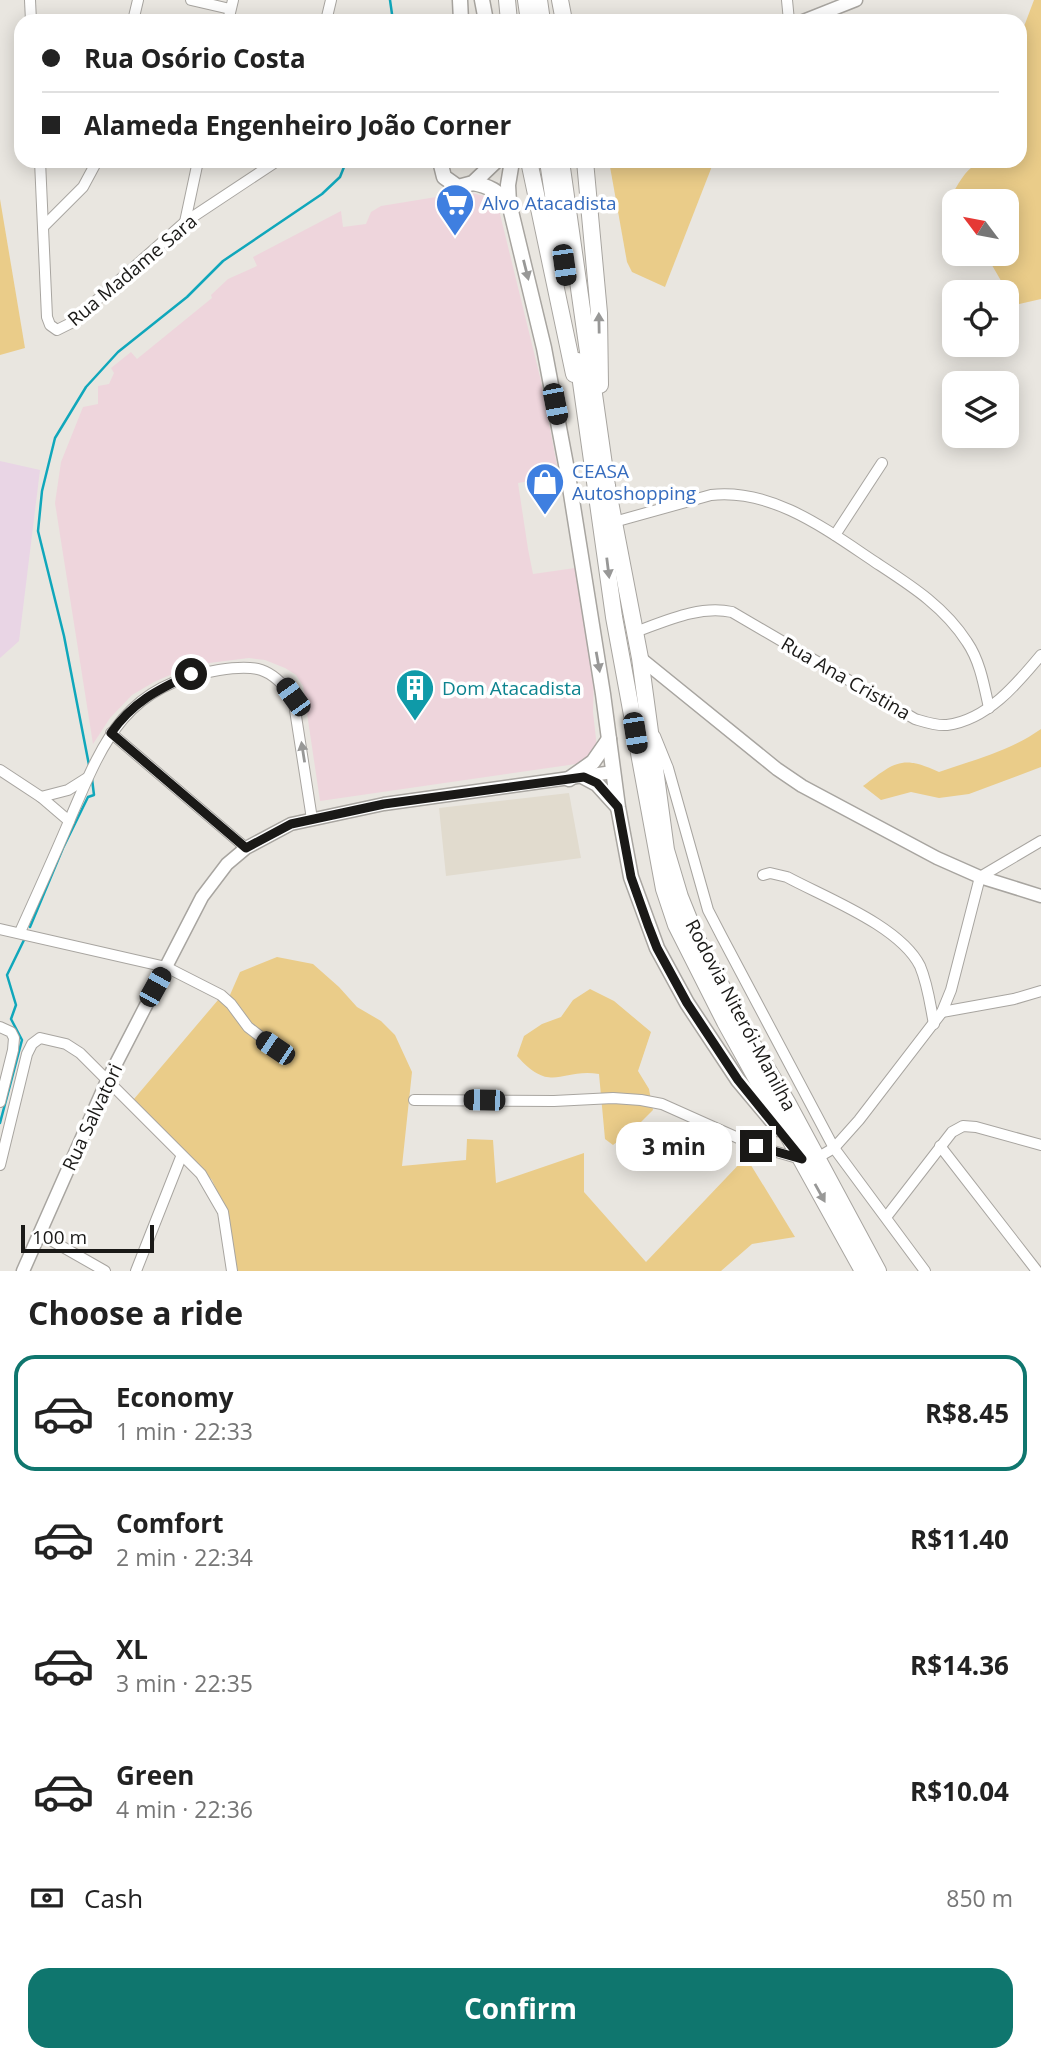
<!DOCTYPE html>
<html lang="en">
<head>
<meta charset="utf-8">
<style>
  :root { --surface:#fff; --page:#f6f6f6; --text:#222; --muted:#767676; --line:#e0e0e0; --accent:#0f766e }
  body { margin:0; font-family:"Open Sans",sans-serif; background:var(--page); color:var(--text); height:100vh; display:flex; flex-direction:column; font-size:26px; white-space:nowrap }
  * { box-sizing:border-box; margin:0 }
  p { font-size:23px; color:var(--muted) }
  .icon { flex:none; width:38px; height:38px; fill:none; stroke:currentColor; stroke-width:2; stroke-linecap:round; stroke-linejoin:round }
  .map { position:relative; height:1271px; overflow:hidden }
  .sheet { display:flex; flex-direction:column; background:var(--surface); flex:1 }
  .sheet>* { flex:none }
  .banner { position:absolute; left:14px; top:14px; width:1013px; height:154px; border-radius:21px; box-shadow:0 4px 18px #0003; display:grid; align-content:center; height:154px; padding:0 28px; background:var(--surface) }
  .needle { width:46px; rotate:302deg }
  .fabs { position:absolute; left:942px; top:189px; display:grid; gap:14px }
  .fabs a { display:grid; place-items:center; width:77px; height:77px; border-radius:14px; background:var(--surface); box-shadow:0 4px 18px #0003; font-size:35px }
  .scale { position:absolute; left:21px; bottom:18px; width:133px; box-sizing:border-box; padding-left:7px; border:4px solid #1a1917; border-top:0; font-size:19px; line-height:24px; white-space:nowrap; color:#1a1917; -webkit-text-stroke:5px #fff; paint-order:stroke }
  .end { position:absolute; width:32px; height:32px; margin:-16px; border:9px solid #1a1917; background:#fff; box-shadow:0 0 0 4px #fff }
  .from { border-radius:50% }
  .bubble { position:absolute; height:49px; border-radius:21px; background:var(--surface); box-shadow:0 4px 18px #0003; font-size:23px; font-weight:700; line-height:49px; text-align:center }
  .car { position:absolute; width:21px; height:42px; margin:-21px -10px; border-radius:9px; box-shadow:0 0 5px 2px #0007; background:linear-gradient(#222 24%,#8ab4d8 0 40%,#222 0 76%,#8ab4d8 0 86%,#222 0) }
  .banner b { display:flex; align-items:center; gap:24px; height:66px; font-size:26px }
  .banner b+b { border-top:2px solid var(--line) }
  .banner i { width:18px; height:18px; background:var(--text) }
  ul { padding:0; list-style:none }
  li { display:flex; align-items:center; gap:21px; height:116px; margin:0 14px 10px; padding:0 14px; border:4px solid transparent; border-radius:21px }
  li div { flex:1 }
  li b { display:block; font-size:26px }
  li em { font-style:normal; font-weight:700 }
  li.active { border-color:var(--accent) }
  li>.icon { width:63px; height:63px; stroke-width:1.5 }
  h2 { padding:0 28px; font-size:32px; line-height:84px }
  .pay { display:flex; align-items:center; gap:18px; height:77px; padding:0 28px; font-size:26px }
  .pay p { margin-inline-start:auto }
  .cta { display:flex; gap:14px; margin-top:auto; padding:14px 28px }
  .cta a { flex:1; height:80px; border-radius:21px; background:var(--accent); color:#fff; font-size:28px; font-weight:700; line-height:80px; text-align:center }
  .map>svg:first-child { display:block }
</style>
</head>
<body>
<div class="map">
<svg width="1041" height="1271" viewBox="0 0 1041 1271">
  <rect width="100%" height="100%" fill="#e9e6e0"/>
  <polygon fill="#eed5dc" points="467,192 489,197 499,210 541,381 559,476 518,483 528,549 533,574 575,568 594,674 593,712 597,748 583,763 320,801 303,686 296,675 285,668 265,660 249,658 193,665 154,682 132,695 110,718 93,744 55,503 61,462 83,407 98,404 98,386 109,384 114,373 111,368 131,352 137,359 212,298 211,295 228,279 257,266 253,257 341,211 343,227 366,224 371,212 381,206"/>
  <polygon fill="#e1dbce" points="569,793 581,858 446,876 439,808"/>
  <polygon fill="#e9d5e5" points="0,461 40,470 19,641 0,658"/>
  <g fill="#eacc89">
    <path d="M1034 0H1041V299L1015 305 989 260 990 254H1006V201H954V229L948 202C972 159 972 161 1020 161V100L1023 90 1020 78V37Z"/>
    <polygon points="609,161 714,161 665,287 632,272 627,262"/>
    <polygon points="0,199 25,348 0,355"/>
    <path d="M1041 729V767L969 794 939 798 911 792 881 800 863 786C894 763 901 754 939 772 973 760 1010 751 1041 729Z"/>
    <polygon points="277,957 313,964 339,987 357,1007 381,1021 395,1035 412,1072 402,1166 466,1160 467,1139 493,1140 496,1183 584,1153 584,1192 646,1262 746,1157 795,1237 752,1244 721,1271 237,1271 229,1219 212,1180 161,1133 134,1099 218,1000 226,1004 240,972"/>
    <path d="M590 989 614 1001 651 1032 638 1071 649 1089 653 1110 634 1129 613 1145 605 1139 599 1074C560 1068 552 1095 517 1056L524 1036 542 1024 561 1017 573 1000Z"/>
  </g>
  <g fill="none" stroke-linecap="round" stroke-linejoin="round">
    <g stroke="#10a7bb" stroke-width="2.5">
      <polyline points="390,0 393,21"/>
      <polyline points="89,765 64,636 38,531 42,491 55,438 86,387 118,352 187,297 223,261 322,194 340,177 344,167 354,161"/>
      <polyline points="30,927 63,848 88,797 94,795 92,779"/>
      <polyline points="0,1123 22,1040 11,1019 16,1005 7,975 24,940"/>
    </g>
    <g stroke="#a8a5a0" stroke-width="12">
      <g id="minor">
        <polyline points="30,0 31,21"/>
        <polyline points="191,0 230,9"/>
        <polyline points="787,0 789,21"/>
        <polyline points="133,21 138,0"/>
        <polyline points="228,21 233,0"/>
        <polyline points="326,21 331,0"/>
        <polyline points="40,161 47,317 50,325 57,330 71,323 185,222 277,161"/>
        <polyline points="185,222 198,161"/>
        <polyline points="43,227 83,187 97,161"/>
        <path d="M614 522 711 495C772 488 827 530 875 562 910 585 944 606 967 642 980 661 984 685 989 708"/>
        <polyline points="835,535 882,463"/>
        <path d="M635 632C666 621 699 605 732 612L915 719C925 722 936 726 947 725 987 720 1017 684 1041 655"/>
        <polyline points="111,733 246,848"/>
        <polyline points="655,736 668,768 708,910 722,937 834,1148 925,1271"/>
        <polyline points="0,770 41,797 69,821"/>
        <polyline points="41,797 68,790 87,778"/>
        <path d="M763 875 770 873 787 877C826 898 900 926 920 966 928 985 930 1004 934 1024"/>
        <polyline points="0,929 166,967 221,995 231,1004 248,1027 275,1048"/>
        <path d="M20 932C37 894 54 857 70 819 104 739 125 685 219 670 255 664 271 667 293 697L312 819"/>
        <polyline points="942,1012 1014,999 1041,991"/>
        <polyline points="0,1027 11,1032 14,1038 13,1050 0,1102"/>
        <polyline points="414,1100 554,1101 613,1098 641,1100 662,1104 756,1146 801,1159"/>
        <polyline points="940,1146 1037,1271"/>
        <polyline points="817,1158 834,1148 859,1120 942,1012 951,990 980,877 1041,841"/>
        <polyline points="0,1165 27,1054 32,1044 40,1038 66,1044 80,1053 201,1174 223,1212 232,1271"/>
        <polyline points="887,1216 952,1132 963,1126 976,1127 1041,1145"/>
        <polyline points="40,1234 105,1271"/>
        <polyline points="136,1271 181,1157"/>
      </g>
    </g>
    <g stroke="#a8a5a0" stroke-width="15">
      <g id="tertiary">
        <polyline points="803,21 856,0"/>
        <polyline points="640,658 777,769 802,786 937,858 980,877 1041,896"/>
        <polyline points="23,1271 107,1081 202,897 227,864 246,848 291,824 384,804 613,772"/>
      </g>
    </g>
    <g stroke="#a8a5a0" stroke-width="17">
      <g id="secondary">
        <polyline points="460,0 461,21"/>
        <polyline points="482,0 486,21"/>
        <polyline points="440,161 444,177 458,187 473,183 496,161"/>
        <polyline points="512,161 508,185 509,203 544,348 568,475 603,694 618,807 631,877 657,948 687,1003 738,1080 779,1129"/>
        <path d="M473 183C489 186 499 192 509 203"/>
        <polyline points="584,777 597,784 617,806"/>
        <polyline points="569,779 593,762 609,739"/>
      </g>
    </g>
    <g stroke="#a8a5a0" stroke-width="18">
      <g id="trunk">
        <polyline points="507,0 509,21"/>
        <polyline points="526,0 529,21"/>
        <polyline points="539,0 542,21"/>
        <polyline points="560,0 564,21"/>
        <polyline points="529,161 574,374"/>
        <polyline points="548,161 563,262"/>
        <polyline points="561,161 607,486 640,658 666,850 680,897 697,939 746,1033 787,1102 878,1271"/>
        <polyline points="585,161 599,313 600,385"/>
        <polyline points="578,361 614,617 664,889 676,925 725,1022 863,1271"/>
      </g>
    </g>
    <use href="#minor" stroke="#fff" stroke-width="10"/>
    <use href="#tertiary" stroke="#fff" stroke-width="12"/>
    <use href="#secondary" stroke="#fff" stroke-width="14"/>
    <use href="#trunk" stroke="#fff" stroke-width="16"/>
  </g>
  <defs><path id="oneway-solid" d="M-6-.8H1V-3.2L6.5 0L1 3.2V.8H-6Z" transform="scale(1.75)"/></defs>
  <g fill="#989897">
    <use href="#oneway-solid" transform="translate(526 270) rotate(76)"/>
    <use href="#oneway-solid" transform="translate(599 323) rotate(-91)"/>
    <use href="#oneway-solid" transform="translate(608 568) rotate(83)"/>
    <use href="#oneway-solid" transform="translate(598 662) rotate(80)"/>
    <use href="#oneway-solid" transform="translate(303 752) rotate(-99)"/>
    <use href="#oneway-solid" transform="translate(820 1193) rotate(61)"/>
  </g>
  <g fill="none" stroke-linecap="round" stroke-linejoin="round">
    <path stroke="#1a1917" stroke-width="9" d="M191 674C157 690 133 702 111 733L246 848 291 824 384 804 584 777 597 783 618 807 631 877 648 925 657 948 687 1003 738 1080 802 1159 756 1146"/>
  </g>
  <defs>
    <g id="supermarket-pin" transform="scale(2.0125)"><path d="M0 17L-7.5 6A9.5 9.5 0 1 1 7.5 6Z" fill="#3f7fe0" stroke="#fff"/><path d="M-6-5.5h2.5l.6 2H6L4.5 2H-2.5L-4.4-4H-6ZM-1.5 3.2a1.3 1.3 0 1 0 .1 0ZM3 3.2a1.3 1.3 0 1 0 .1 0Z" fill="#fff"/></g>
    <g id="shop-pin" transform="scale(2.0125)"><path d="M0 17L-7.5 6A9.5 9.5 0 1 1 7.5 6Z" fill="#3f7fe0" stroke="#fff"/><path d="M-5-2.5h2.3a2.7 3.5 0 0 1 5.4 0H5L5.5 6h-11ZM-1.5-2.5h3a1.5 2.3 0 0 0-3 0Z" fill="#fff"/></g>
    <g id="building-pin" transform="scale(2.0125)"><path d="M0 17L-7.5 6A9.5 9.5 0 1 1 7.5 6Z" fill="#0f9aa8" stroke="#fff"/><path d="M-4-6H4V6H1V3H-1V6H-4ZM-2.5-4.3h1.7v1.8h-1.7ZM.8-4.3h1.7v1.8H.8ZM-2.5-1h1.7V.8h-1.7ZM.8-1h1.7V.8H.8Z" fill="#fff"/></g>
  </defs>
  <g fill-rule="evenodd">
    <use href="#supermarket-pin" x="455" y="203"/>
    <use href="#shop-pin" x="545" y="482"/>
    <use href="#building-pin" x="415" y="688"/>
  </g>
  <g text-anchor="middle" stroke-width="7" stroke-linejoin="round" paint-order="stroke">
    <g font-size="19" fill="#366cbe" stroke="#fff" text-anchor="start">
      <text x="482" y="210">Alvo Atacadista</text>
      <text x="572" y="478">CEASA<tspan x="572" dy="22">Autoshopping</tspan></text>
    </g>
    <g font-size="19" fill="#1a1917" stroke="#fff">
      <text transform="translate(132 270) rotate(-40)" y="7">Rua Madame Sara</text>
      <text transform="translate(846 678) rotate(30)" y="7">Rua Ana Cristina</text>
      <text transform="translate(741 1015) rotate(62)" y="7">Rodovia Niterói-Manilha</text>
      <text transform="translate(92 1117) rotate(-65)" y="7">Rua Salvatori</text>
    </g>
    <g font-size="19" fill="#0d838f" stroke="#fff" text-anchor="start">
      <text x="442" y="695">Dom Atacadista</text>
    </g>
  </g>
</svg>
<div class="fabs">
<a><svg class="needle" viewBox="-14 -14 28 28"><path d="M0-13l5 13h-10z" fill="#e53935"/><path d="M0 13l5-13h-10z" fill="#767676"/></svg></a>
<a><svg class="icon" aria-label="locate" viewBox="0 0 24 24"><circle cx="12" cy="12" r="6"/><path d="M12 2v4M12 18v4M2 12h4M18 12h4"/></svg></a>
<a><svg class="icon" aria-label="layers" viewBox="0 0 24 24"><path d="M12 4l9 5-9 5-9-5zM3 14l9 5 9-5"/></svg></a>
</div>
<div class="scale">100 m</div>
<i class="end from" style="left:191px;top:674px"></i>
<i class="end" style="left:756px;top:1146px"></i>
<div class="bubble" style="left:616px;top:1122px;width:116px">3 min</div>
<i class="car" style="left:564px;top:265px;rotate:172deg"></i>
<i class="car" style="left:555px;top:404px;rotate:169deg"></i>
<i class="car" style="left:293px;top:697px;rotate:324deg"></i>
<i class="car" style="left:635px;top:733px;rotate:171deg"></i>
<i class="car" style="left:155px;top:987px;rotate:29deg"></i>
<i class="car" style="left:275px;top:1048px;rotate:304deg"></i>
<i class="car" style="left:484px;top:1100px;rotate:271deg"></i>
<div class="banner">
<b><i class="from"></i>Rua Osório Costa</b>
<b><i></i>Alameda Engenheiro João Corner</b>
</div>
</div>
<section class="sheet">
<h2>Choose a ride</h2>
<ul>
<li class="active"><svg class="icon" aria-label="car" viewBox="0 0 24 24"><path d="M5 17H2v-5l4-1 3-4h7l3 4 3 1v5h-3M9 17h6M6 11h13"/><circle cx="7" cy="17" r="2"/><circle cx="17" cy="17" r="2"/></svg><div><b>Economy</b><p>1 min · 22:33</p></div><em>R$8.45</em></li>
<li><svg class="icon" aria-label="car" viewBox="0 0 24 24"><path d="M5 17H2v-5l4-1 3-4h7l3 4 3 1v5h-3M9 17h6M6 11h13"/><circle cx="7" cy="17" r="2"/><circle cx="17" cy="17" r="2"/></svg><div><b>Comfort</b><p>2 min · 22:34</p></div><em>R$11.40</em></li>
<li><svg class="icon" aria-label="car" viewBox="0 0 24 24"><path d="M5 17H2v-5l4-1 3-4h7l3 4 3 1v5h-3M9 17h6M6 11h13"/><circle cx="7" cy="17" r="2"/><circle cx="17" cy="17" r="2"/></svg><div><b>XL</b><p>3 min · 22:35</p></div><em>R$14.36</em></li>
<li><svg class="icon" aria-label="car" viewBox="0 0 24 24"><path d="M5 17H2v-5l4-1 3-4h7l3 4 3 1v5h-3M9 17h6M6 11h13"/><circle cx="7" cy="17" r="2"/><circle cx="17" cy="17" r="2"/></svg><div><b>Green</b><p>4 min · 22:36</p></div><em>R$10.04</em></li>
</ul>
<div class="pay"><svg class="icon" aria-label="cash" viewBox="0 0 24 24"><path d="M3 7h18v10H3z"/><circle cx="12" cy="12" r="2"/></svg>Cash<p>850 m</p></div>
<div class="cta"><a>Confirm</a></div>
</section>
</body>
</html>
